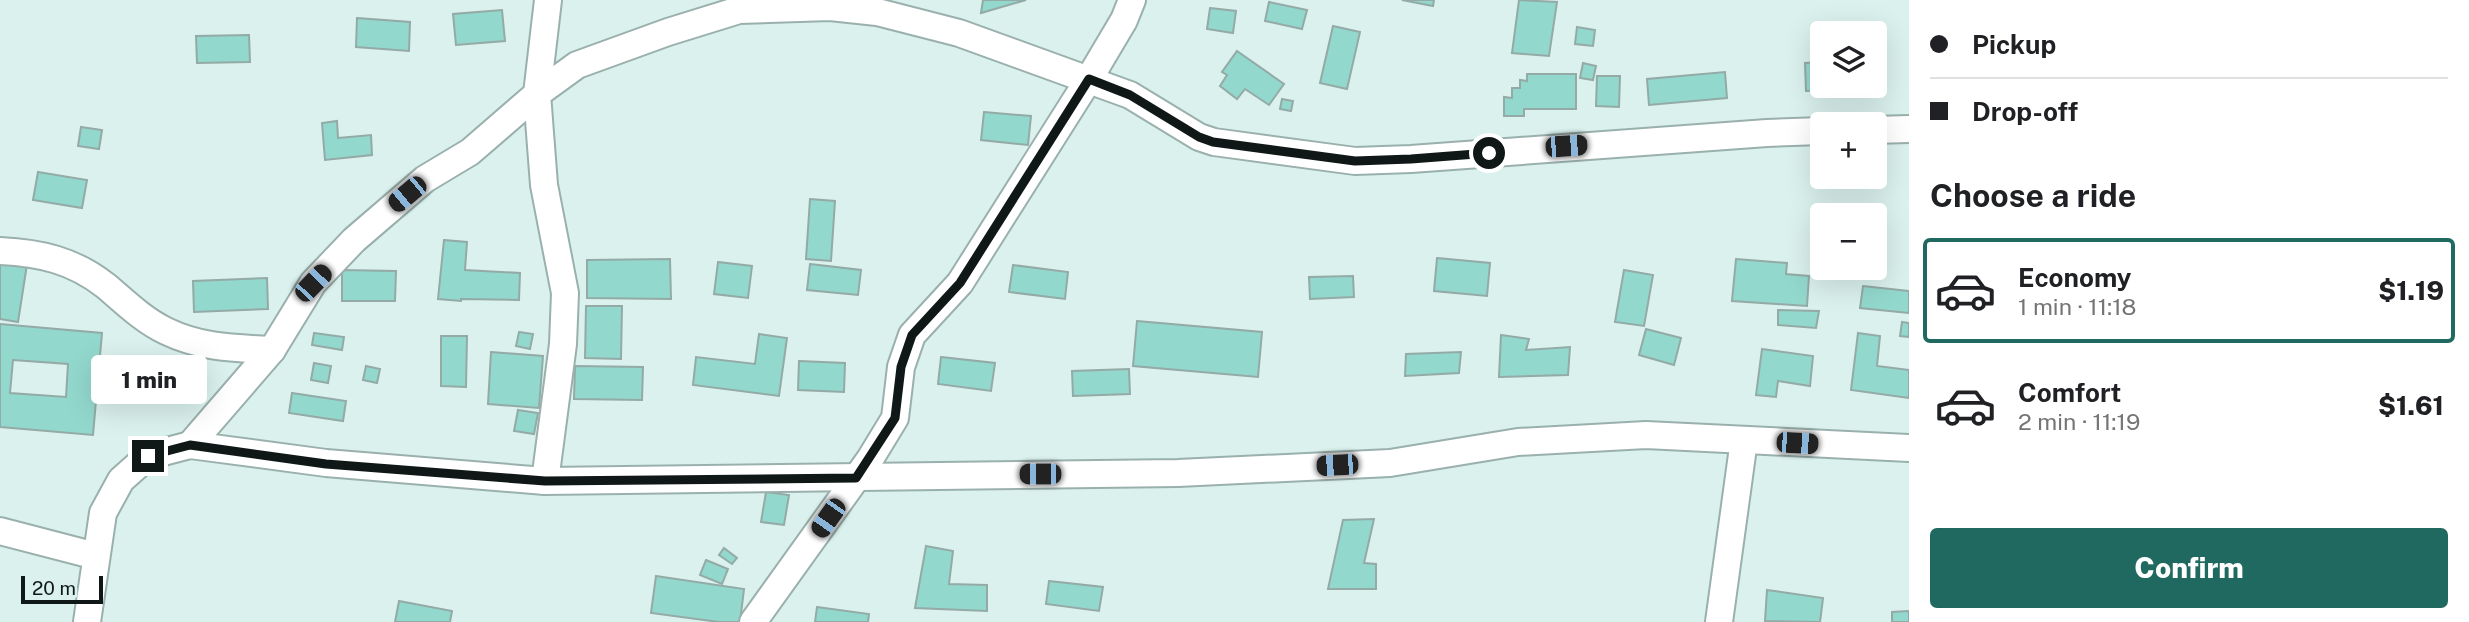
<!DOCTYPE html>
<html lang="en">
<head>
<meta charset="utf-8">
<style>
  :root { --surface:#fff; --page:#f6f6f6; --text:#202124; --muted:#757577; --line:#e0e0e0; --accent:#206960 }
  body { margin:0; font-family:"Public Sans",sans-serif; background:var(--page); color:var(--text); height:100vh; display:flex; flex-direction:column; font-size:26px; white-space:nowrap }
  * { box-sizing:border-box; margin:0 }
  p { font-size:23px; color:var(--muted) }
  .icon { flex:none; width:38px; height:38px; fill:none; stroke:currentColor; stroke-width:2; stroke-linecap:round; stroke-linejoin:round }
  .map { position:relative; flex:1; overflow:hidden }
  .sheet { display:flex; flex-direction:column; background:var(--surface); width:560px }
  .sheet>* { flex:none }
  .guide { display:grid; align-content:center; height:154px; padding:0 21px; background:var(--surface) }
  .tools { position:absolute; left:1810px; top:21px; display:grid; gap:14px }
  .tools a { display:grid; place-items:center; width:77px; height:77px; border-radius:7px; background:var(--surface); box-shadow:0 7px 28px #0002; font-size:35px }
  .scale { position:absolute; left:21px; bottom:18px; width:82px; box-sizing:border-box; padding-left:7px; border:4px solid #101817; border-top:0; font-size:19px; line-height:24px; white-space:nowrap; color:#101817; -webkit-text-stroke:5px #daf1ed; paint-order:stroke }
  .end { position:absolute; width:32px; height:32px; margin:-16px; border:9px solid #101817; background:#fff; box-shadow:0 0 0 4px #fff }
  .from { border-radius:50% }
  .bubble { position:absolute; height:49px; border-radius:7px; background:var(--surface); box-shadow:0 7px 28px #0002; font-size:23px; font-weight:800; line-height:49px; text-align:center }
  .car { position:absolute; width:21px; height:42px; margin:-21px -10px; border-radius:9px; box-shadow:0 0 5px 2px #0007; background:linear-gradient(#222 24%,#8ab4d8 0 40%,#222 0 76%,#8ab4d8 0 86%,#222 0) }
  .guide b { display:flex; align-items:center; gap:24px; height:66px; font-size:26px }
  .guide b+b { border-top:2px solid var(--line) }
  .guide i { width:18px; height:18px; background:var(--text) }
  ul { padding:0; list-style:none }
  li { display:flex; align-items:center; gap:21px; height:105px; margin:0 14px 10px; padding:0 7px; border:4px solid transparent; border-radius:7px }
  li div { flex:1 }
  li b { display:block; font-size:26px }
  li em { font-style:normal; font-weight:800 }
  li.active { border-color:var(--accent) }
  li>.icon { width:63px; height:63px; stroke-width:1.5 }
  h2 { padding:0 21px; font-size:32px; line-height:84px }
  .button { display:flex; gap:14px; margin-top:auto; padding:14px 21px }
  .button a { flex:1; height:80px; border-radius:7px; background:var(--accent); color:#fff; font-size:28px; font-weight:800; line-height:80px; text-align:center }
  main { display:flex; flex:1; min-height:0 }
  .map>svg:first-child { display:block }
</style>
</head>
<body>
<main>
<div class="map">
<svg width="1909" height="622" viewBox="0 0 1909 622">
  <rect width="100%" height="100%" fill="#daf1ed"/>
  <g fill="#93d8cd" stroke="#93aaa6" stroke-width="2" fill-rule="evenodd">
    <polygon points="983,0 1026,0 981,13"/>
    <polygon points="1402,0 1434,0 1433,6"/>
    <polygon points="1519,0 1557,2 1549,56 1512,53"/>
    <polygon points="1269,2 1307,10 1302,29 1265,21"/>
    <polygon points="1210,8 1236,11 1233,33 1207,29"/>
    <polygon points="502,10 505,41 456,45 453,14"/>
    <polygon points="357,18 410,22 409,51 356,47"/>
    <polygon points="1333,26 1360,32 1347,89 1320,83"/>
    <polygon points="1577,27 1595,30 1593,46 1575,44"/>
    <polygon points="249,35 250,62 197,63 196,36"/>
    <polygon points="1875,48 1877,88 1806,91 1805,63 1822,62 1822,86 1874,86"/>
    <polygon points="1237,51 1284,84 1269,105 1245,89 1237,99 1220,86 1227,75 1222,72"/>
    <polygon points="1583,63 1596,66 1593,80 1580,78"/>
    <polygon points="1725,72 1727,98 1649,105 1647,79"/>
    <polygon points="1527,74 1576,74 1576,109 1524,109 1524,116 1504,116 1504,97 1512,98 1512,88 1520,88 1520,80 1527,81"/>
    <polygon points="1597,76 1620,76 1619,107 1596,106"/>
    <polygon points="1282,99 1293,101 1291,111 1280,109"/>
    <polygon points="984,112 1031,116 1028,145 981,140"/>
    <polygon points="337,121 338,138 371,135 372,155 325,160 322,123"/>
    <polygon points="81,127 102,130 99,149 78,146"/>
    <polygon points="38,172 87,180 82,208 33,200"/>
    <polygon points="810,199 835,201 831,261 806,259"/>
    <polygon points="444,240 467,242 465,270 520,273 519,300 461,299 461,301 438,299"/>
    <polygon points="0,254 28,258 18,322 0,319"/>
    <polygon points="1437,258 1490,263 1487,296 1434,291"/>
    <polygon points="670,259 671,299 587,298 587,260"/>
    <polygon points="1736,259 1787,263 1786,274 1809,276 1807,306 1732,301"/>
    <polygon points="718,262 752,266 748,298 714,294"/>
    <polygon points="810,264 861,270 858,295 807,290"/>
    <polygon points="1013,265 1068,272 1065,299 1009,292"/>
    <polygon points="342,270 396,271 395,301 342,301"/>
    <polygon points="1624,270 1653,275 1644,326 1615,322"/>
    <polygon points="1353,276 1354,297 1310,299 1309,277"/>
    <polygon points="267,278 268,309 194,312 193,281"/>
    <polygon points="1863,286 1909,291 1909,313 1860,308"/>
    <polygon points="586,306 622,306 621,359 585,358"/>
    <polygon points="1778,310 1819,311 1816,328 1778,325"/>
    <polygon points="1137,321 1262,332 1258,377 1133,366"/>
    <polygon points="1902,322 1909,323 1909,337 1900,336"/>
    <path d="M0 324 102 333 93 435 0 427ZM13 360 68 364 66 397 10 393Z"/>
    <polygon points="1646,329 1681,338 1674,365 1639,355"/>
    <polygon points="519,332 533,334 530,349 516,346"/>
    <polygon points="314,333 344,337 342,350 312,345"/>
    <polygon points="1858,333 1880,336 1877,366 1909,370 1909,398 1851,390"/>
    <polygon points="759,334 787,338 779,396 693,385 696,357 755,364"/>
    <polygon points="1501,335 1529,339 1526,350 1570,347 1568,375 1499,377"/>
    <polygon points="441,336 467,336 466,387 441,386"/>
    <polygon points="1762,349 1813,356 1810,386 1778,381 1776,397 1756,395"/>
    <polygon points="491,352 543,356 539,408 488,404"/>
    <polygon points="1461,352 1459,373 1405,376 1406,354"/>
    <polygon points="941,357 995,363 991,391 938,384"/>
    <polygon points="799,361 845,363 844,392 798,390"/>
    <polygon points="314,363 331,366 328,383 311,380"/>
    <polygon points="366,366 380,369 377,383 363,380"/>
    <polygon points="575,366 643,367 642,400 574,399"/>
    <polygon points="1129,369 1130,394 1073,396 1072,371"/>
    <polygon points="292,393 346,401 343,421 289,413"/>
    <polygon points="518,410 538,413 534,434 514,431"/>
    <polygon points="766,492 789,495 784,525 761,522"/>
    <polygon points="1374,519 1364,563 1376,564 1376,589 1328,589 1343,520"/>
    <polygon points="926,546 953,551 949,584 987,585 987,611 915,608"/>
    <polygon points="724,548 737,558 732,564 719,555"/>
    <polygon points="706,560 728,569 722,584 700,575"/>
    <polygon points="656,576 744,589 740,622 719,622 651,613"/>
    <polygon points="1049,581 1103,587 1099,611 1046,604"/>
    <polygon points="1767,590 1823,598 1820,622 1765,621"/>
    <polygon points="399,601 452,611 450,622 395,622"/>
    <polygon points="817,607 869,614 868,622 815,622"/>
    <polygon points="1909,611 1909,622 1892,622 1892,612"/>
  </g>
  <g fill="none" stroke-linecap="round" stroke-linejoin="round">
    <g stroke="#9ab0ac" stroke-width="30">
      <g id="minor">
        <polyline points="1874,130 1909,129"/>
        <path d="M0 251C40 253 73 260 106 286 125 302 143 320 166 331 201 348 234 348 272 350"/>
        <polyline points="190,445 272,350 313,283 354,240 425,179 470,152 537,94 577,65 668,32 739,10 830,7 877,12 959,33 1130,95 1199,137 1214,142 1355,161 1411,159 1767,133 1822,131"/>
        <polyline points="545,481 563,344 565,293 544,185 537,94 548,0"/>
        <polyline points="0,531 96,556"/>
        <polyline points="87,622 103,513 121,480 148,456 190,445 326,463 545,481 1178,473 1390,463 1518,442 1646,435 1909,448"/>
        <polyline points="753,622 870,459 895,418 901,367 912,335 960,283 1089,79 1124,20 1132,0"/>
        <polyline points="1719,622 1744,440"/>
      </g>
    </g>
    <use href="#minor" stroke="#fff" stroke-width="26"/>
  </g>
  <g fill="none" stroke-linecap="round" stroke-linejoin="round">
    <polyline stroke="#101817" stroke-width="9" points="148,456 190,445 326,464 545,481 856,478 895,418 901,367 912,335 960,283 1089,79 1130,95 1199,137 1213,142 1355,161 1411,159 1489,153"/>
  </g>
</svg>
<div class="tools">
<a><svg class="icon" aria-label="layers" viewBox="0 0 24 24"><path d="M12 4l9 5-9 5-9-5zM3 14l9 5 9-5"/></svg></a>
<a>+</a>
<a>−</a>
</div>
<div class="scale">20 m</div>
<i class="end from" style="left:1489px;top:153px"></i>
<i class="end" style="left:148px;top:456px"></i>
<div class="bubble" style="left:91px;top:355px;width:116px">1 min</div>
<i class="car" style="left:1566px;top:146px;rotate:86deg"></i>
<i class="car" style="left:407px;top:194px;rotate:230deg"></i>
<i class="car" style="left:313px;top:283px;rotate:44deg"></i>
<i class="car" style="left:1797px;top:443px;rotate:93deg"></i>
<i class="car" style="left:1337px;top:465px;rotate:267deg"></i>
<i class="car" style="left:1040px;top:474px;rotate:270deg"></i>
<i class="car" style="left:828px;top:518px;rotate:215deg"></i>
</div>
<section class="sheet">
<div class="guide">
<b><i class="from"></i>Pickup</b>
<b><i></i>Drop-off</b>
</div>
<h2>Choose a ride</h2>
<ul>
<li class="active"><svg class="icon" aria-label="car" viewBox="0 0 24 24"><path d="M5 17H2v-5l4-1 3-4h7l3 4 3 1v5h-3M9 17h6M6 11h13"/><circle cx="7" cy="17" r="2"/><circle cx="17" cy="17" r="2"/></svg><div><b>Economy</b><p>1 min · 11:18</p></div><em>$1.19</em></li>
<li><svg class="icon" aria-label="car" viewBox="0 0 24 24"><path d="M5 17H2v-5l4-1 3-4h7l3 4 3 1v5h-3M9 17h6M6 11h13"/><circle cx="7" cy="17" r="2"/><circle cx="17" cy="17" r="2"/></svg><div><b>Comfort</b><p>2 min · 11:19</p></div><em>$1.61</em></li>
</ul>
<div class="button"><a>Confirm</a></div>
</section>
</main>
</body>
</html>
